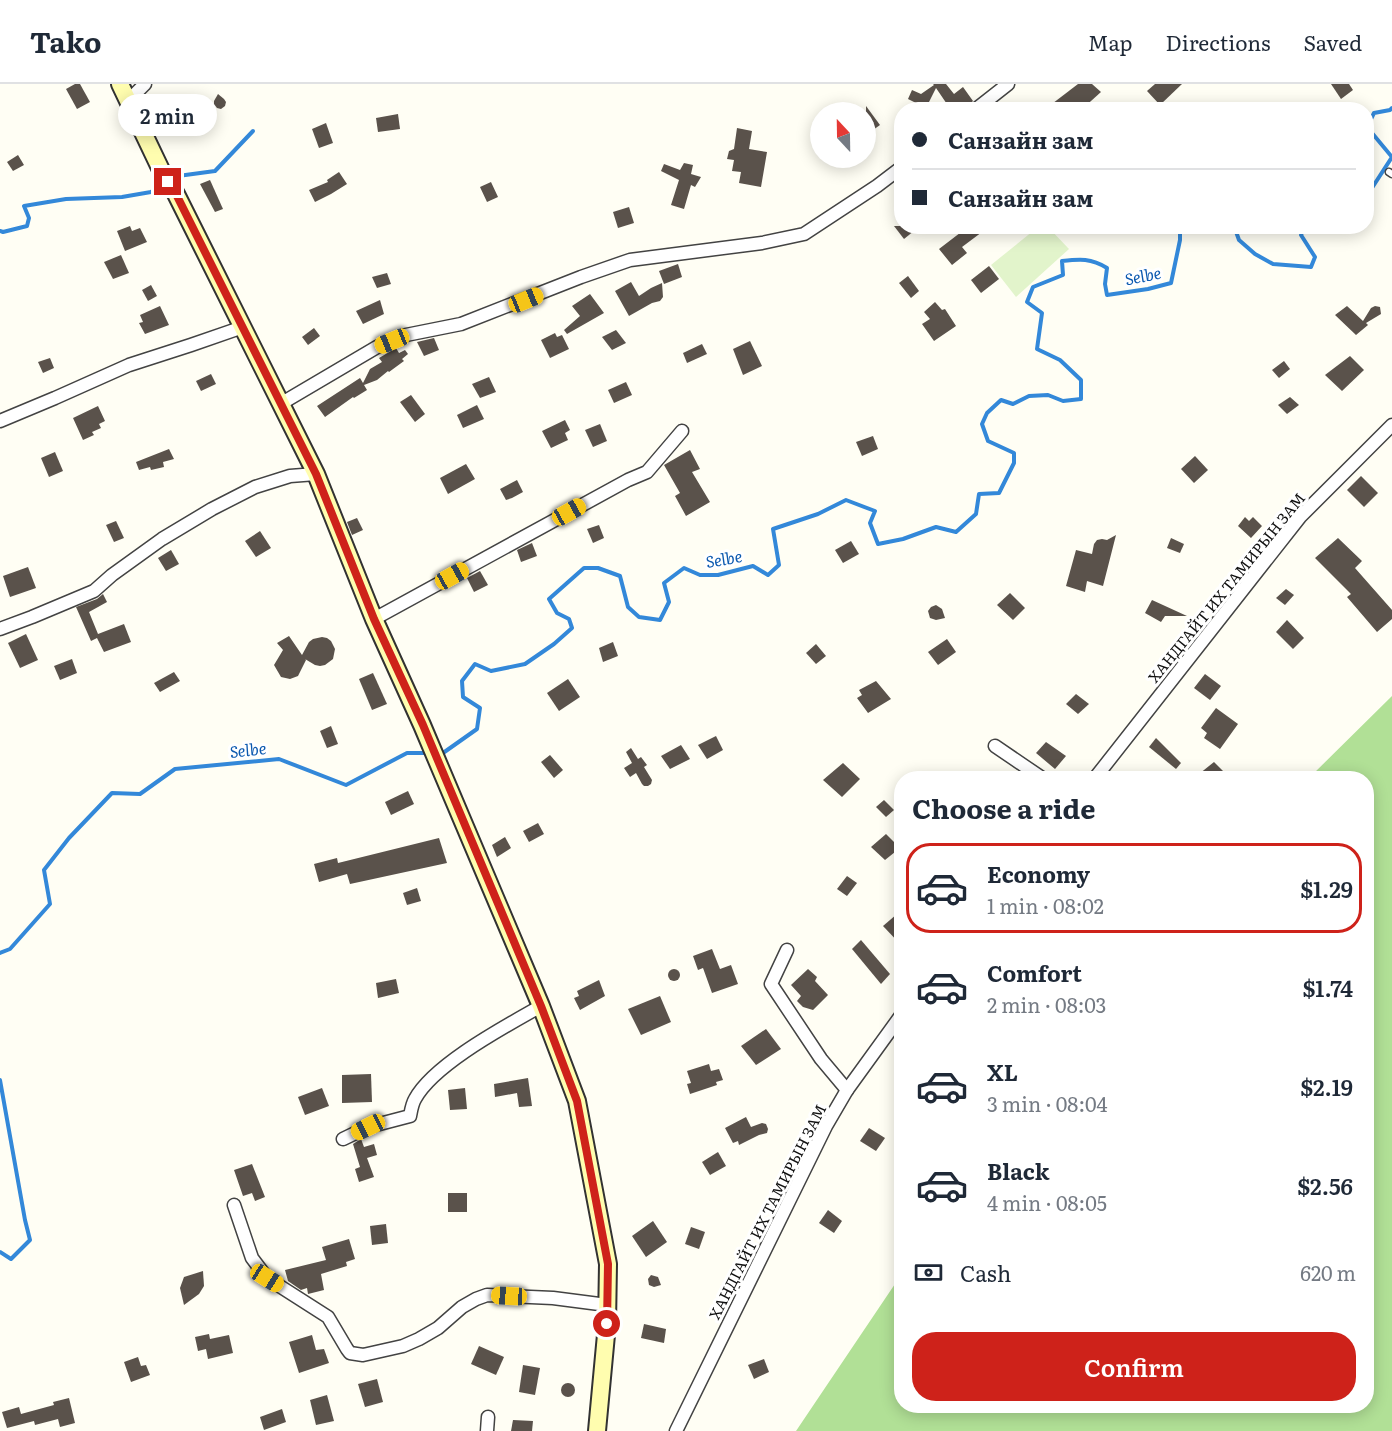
<!DOCTYPE html>
<html lang="en">
<head>
<meta charset="utf-8">
<style>
  :root { --surface:#fff; --page:#f6f6f7; --text:#1f2937; --muted:#747a83; --line:#e0e1e3; --accent:#ce221a }
  body { margin:0; font-family:Literata,serif; background:var(--page); color:var(--text); height:100vh; display:flex; flex-direction:column; font-size:22px; white-space:nowrap }
  * { box-sizing:border-box; margin:0 }
  p { font-size:20px; color:var(--muted) }
  .icon { flex:none; width:33px; height:33px; fill:none; stroke:currentColor; stroke-width:2; stroke-linecap:round; stroke-linejoin:round }
  .map { position:relative; flex:1; overflow:hidden }
  .sheet { position:absolute; left:894px; top:687px; width:480px; height:642px; display:flex; flex-direction:column; background:var(--surface); border-radius:24px; box-shadow:0 3px 15px #0003 }
  .sheet>* { flex:none }
  .banner { position:absolute; left:894px; top:18px; width:480px; height:132px; border-radius:24px; box-shadow:0 3px 15px #0003; display:grid; align-content:center; height:132px; padding:0 18px; background:var(--surface) }
  .needle { width:39px; rotate:338deg }
  .controls { position:absolute; left:810px; top:18px; display:grid; gap:12px }
  .controls a { display:grid; place-items:center; width:66px; height:66px; border-radius:50%; background:var(--surface); box-shadow:0 3px 15px #0003; font-size:30px }
  .end { position:absolute; width:27px; height:27px; margin:-14px; border:8px solid #ce221a; background:#fff; box-shadow:0 0 0 3px #fff }
  .from { border-radius:50% }
  .bubble { position:absolute; height:42px; border-radius:21px; background:var(--surface); box-shadow:0 3px 15px #0003; font-size:20px; font-weight:600; line-height:42px; text-align:center }
  .car { position:absolute; width:18px; height:36px; margin:-18px -9px; border-radius:8px; box-shadow:0 0 4px 2px #0007; background:linear-gradient(#f5c518 24%,#345 0 40%,#f5c518 0 76%,#345 0 86%,#f5c518 0) }
  .banner b { display:flex; align-items:center; gap:21px; height:57px; font-size:22px }
  .banner b+b { border-top:2px solid var(--line) }
  .banner i { width:15px; height:15px; background:var(--text) }
  ul { padding:0; list-style:none }
  li { display:flex; align-items:center; gap:18px; height:90px; margin:0 12px 9px; padding:0 6px; border:3px solid transparent; border-radius:24px }
  li div { flex:1 }
  li b { display:block; font-size:22px }
  li em { font-style:normal; font-weight:600 }
  li.on { border-color:var(--accent) }
  li>.icon { width:54px; height:54px; stroke-width:1.5 }
  h2 { padding:0 18px; font-size:27px; line-height:72px }
  .pay { display:flex; align-items:center; gap:15px; height:66px; padding:0 18px; font-size:22px }
  .pay p { margin-inline-start:auto }
  .primary-button { display:flex; gap:12px; margin-top:auto; padding:12px 18px }
  .primary-button a { flex:1; height:69px; border-radius:24px; background:var(--accent); color:#fff; font-size:24px; font-weight:600; line-height:69px; text-align:center }
  header { display:flex; align-items:center; gap:36px; box-sizing:border-box; height:84px; padding:0 30px; background:var(--surface); border-bottom:2px solid var(--line) }
  header strong { font-size:28px }
  nav { display:flex; gap:33px; margin-inline-start:auto; font-size:21px }
  .map>svg:first-child { display:block }
</style>
</head>
<body>
<header>
<strong>Tako</strong>
<nav><a>Map</a><a>Directions</a><a>Saved</a></nav>
</header>
<div class="map">
<svg width="1392" height="1347" viewBox="0 0 1392 1347">
  <rect width="100%" height="100%" fill="#fffef4"/>
  <polygon fill="#b1e096" points="1392,612 1392,1347 796,1347 901,1191 902,1322 1366,1322 1366,694 1309,694"/>
  <polygon fill="#e2f4cb" points="1038,143 1048,143 1069,165 1016,213 991,181"/>
  <g fill="none" stroke-linecap="round" stroke-linejoin="round">
    <g stroke="#3388d9" stroke-width="4">
      <polyline points="171,96 178,92 215,87 253,47"/>
      <polyline points="1366,110 1370,107 1392,73 1367,43 1374,29 1390,26 1392,24"/>
      <polyline points="1214,142 1219,145 1229,142"/>
      <polyline points="1234,142 1239,156 1255,170 1273,180 1311,183 1315,173 1301,151 1305,142"/>
      <polyline points="0,147 3,148 27,142 29,134 24,122 66,115 122,113 151,108 164,100"/>
      <path d="M439 669H443L477 645 480 624 463 613 462 597 475 580 491 587 525 580 554 560 572 544 569 535 557 529 549 515 584 484H598L620 492 628 523 639 533 660 536 669 518 664 499 684 484 700 491H718L753 482 768 491 779 481 773 445 818 430 846 416 875 427 870 439 878 460 903 455 936 443 956 448 976 430 979 410 999 409 1014 379V369L988 357 982 340 987 329 1001 316 1013 320 1029 312 1048 311 1063 317 1081 315V296L1060 276 1037 265 1042 229 1027 218 1033 203 1063 191 1062 177C1080 175 1091 174 1107 184L1105 200 1107 211 1148 205 1171 199 1180 156V142"/>
      <polyline points="0,869 10,865 50,820 44,786 69,754 112,709 140,710 175,685 279,675 346,701 407,669 428,669"/>
      <polyline points="0,996 25,1136 30,1156 11,1175 0,1168"/>
    </g>
  </g>
  <g fill="#5a524b">
    <polygon points="75,0 80,0 90,18 77,25 66,5"/>
    <polygon points="933,0 946,0 954,10 963,3 973,17 966,24 963,21 957,26 951,26 936,4 926,24 908,15 912,6 921,10 934,1"/>
    <polygon points="1078,0 1092,0 1101,8 1081,26 1044,26"/>
    <polygon points="1155,0 1182,0 1160,21 1147,7"/>
    <polygon points="1331,0 1349,0 1353,6 1341,15"/>
    <polygon points="218,10 224,15 226,18 225,22 221,25 217,24 214,20 214,17"/>
    <polygon points="866,22 880,41 866,51"/>
    <polygon points="398,30 400,45 378,48 376,34"/>
    <polygon points="326,39 333,59 319,64 312,45"/>
    <polygon points="737,44 752,47 749,65 767,68 761,103 739,99 741,88 732,87 734,76 727,75 729,67 734,65"/>
    <polygon points="18,71 24,81 13,87 7,78"/>
    <polygon points="684,79 693,81 691,90 701,93 695,103 691,101 684,125 671,121 679,96 661,87 664,80 680,86"/>
    <polygon points="339,88 347,100 331,110 315,118 309,106 328,98 327,96"/>
    <polygon points="210,96 223,125 215,128 200,100"/>
    <polygon points="491,98 498,113 487,118 480,103"/>
    <polygon points="629,123 634,139 618,144 613,128"/>
    <polygon points="130,142 132,147 140,144 147,158 125,167 117,147"/>
    <polygon points="894,142 920,142 904,155"/>
    <polygon points="969,142 990,142 962,163 967,169 952,181 939,165"/>
    <polygon points="121,171 129,189 113,195 104,178"/>
    <polygon points="678,180 682,193 664,200 659,187"/>
    <polygon points="989,182 999,195 981,209 971,196"/>
    <polygon points="387,189 391,200 377,204 372,193"/>
    <polygon points="908,192 919,207 911,214 899,199"/>
    <polygon points="631,198 639,212 651,204 662,199 663,213 660,217 652,219 629,232 615,207"/>
    <polygon points="151,201 157,212 148,217 142,206"/>
    <polygon points="590,210 604,229 567,250 564,246 580,232 572,222"/>
    <polygon points="380,216 384,230 363,240 356,227"/>
    <polygon points="935,218 942,226 945,225 956,242 934,257 922,240 930,235 924,228"/>
    <polygon points="160,222 169,241 145,250 139,239 143,238 140,231"/>
    <polygon points="1347,222 1363,237 1371,224 1375,222 1380,223 1381,230 1366,239 1368,241 1356,251 1335,231"/>
    <polygon points="314,244 320,252 308,261 302,253"/>
    <polygon points="616,246 626,259 612,266 602,253"/>
    <polygon points="555,249 557,253 562,251 569,265 550,274 541,256"/>
    <polygon points="434,254 439,266 424,272 417,258"/>
    <polygon points="750,257 762,282 743,291 733,265"/>
    <polygon points="702,260 707,270 687,279 683,269"/>
    <polygon points="396,264 399,269 405,266 408,270 402,275 404,277 389,288 388,287 377,296 364,301 367,306 354,314 353,313 325,333 317,322 360,294 363,299 370,285 382,278 379,274"/>
    <polygon points="1350,272 1364,286 1342,307 1325,291"/>
    <polygon points="50,274 54,284 43,289 38,278"/>
    <polygon points="1284,277 1290,285 1279,294 1272,286"/>
    <polygon points="211,290 216,300 201,307 196,297"/>
    <polygon points="489,293 496,308 480,314 472,300"/>
    <polygon points="626,298 632,311 614,319 608,306"/>
    <polygon points="411,311 425,330 415,338 400,318"/>
    <polygon points="1290,313 1299,321 1287,330 1278,321"/>
    <polygon points="477,321 484,335 463,344 457,331"/>
    <polygon points="98,322 105,337 99,340 101,344 92,348 94,351 83,356 73,334"/>
    <polygon points="565,336 570,346 565,349 568,356 551,364 542,347"/>
    <polygon points="600,340 607,357 593,363 585,346"/>
    <polygon points="873,352 878,365 862,372 856,358"/>
    <polygon points="169,365 174,375 163,378 164,383 151,386 150,383 139,386 136,378"/>
    <polygon points="690,366 700,385 692,388 710,418 686,432 675,412 680,409 664,381"/>
    <polygon points="55,368 63,387 49,393 41,374"/>
    <polygon points="1195,372 1208,386 1194,399 1181,385"/>
    <polygon points="466,380 475,395 448,410 440,394"/>
    <polygon points="1361,392 1378,409 1364,423 1347,406"/>
    <polygon points="517,396 523,408 512,414 506,416 500,405"/>
    <polygon points="1245,433 1249,437 1253,433 1262,442 1251,454 1238,442"/>
    <polygon points="357,434 363,446 352,451 347,438"/>
    <polygon points="116,437 124,454 114,458 106,441"/>
    <polygon points="599,441 604,454 593,459 587,445"/>
    <polygon points="260,447 271,464 256,473 245,457"/>
    <polygon points="1116,451 1103,502 1087,497 1085,508 1066,502 1076,466 1092,470 1094,460 1097,456 1102,455 1107,456"/>
    <polygon points="1171,454 1184,460 1180,469 1167,464"/>
    <polygon points="1338,454 1362,477 1355,484 1392,526 1392,535 1377,548 1347,513 1351,510 1315,474"/>
    <polygon points="851,457 859,470 843,479 835,466"/>
    <polygon points="532,459 537,472 521,478 517,466"/>
    <polygon points="171,466 179,480 166,487 158,474"/>
    <polygon points="28,483 36,504 10,513 3,492"/>
    <polygon points="480,487 488,501 474,508 467,494"/>
    <polygon points="1286,505 1294,511 1285,521 1276,514"/>
    <polygon points="1010,509 1025,524 1013,536 997,521"/>
    <polygon points="103,510 107,518 89,528 98,550 124,540 131,558 104,568 97,554 91,557 76,523 97,515"/>
    <polygon points="1152,516 1187,532 1165,532 1161,538 1145,529"/>
    <polygon points="936,521 942,525 945,534 936,536 930,534 928,527 931,523"/>
    <polygon points="1287,536 1304,554 1293,565 1276,548"/>
    <polygon points="26,550 38,576 20,584 8,559"/>
    <polygon points="289,552 302,571 309,558 313,555 322,553 327,554 331,557 335,565 333,575 325,581 320,582 315,581 305,575 306,576 298,592 290,595 281,593 274,581 283,566 277,559"/>
    <polygon points="947,555 956,568 938,581 928,568"/>
    <polygon points="613,558 618,572 603,578 599,564"/>
    <polygon points="816,560 826,572 816,580 806,569"/>
    <polygon points="72,575 77,589 60,596 54,582"/>
    <polygon points="174,588 180,597 160,608 154,599"/>
    <polygon points="373,589 387,620 372,626 359,595"/>
    <polygon points="1205,590 1221,602 1210,616 1194,604"/>
    <polygon points="568,595 580,613 559,627 547,609"/>
    <polygon points="876,597 891,615 868,629 857,614 862,611 859,606"/>
    <polygon points="1076,610 1089,620 1078,630 1066,620"/>
    <polygon points="1216,624 1238,640 1220,665 1204,654 1207,649 1201,644"/>
    <polygon points="331,642 338,660 327,664 320,647"/>
    <polygon points="716,652 723,666 707,675 698,661"/>
    <polygon points="1156,654 1181,679 1176,685 1149,663"/>
    <polygon points="1046,658 1066,672 1055,685 1036,669"/>
    <polygon points="681,661 690,675 670,685 661,672"/>
    <polygon points="631,664 638,675 641,673 647,681 644,683 652,696 651,700 648,702 644,702 642,700 636,689 630,693 624,684 632,679 626,668"/>
    <polygon points="550,671 563,686 554,694 541,678"/>
    <polygon points="1214,678 1230,694 1194,694"/>
    <polygon points="843,679 860,695 842,713 823,696"/>
    <polygon points="408,707 414,720 391,731 385,718"/>
    <polygon points="884,716 894,726 886,733 876,723"/>
    <polygon points="538,739 544,750 529,758 523,747"/>
    <polygon points="886,750 900,764 885,776 871,763"/>
    <polygon points="505,753 511,764 497,773 492,761"/>
    <polygon points="439,754 447,779 350,800 347,790 319,798 314,780 337,774 338,779"/>
    <polygon points="847,792 857,799 847,812 837,805"/>
    <polygon points="417,804 421,817 407,821 403,809"/>
    <polygon points="897,830 902,835 902,862 883,842"/>
    <polygon points="861,856 890,890 881,900 852,865"/>
    <polygon points="712,865 720,885 731,881 738,900 712,909 703,884 698,886 693,872"/>
    <circle cx="674" cy="891" r="6"/>
    <polygon points="808,885 817,893 815,897 828,911 813,926 803,923 797,917 801,912 791,901"/>
    <polygon points="396,895 399,909 378,914 376,899"/>
    <polygon points="599,896 605,912 580,926 574,914 579,912 577,907"/>
    <polygon points="660,912 671,938 641,951 628,925"/>
    <polygon points="766,945 781,965 756,981 741,962"/>
    <polygon points="709,980 711,987 719,985 723,996 716,998 717,1001 690,1010 687,1000 691,999 687,987"/>
    <polygon points="371,990 372,1018 342,1019 342,991"/>
    <polygon points="528,994 532,1022 519,1023 517,1009 495,1013 494,1000"/>
    <polygon points="322,1004 329,1022 305,1031 298,1013"/>
    <polygon points="465,1004 467,1025 450,1026 448,1006"/>
    <polygon points="746,1033 751,1043 762,1039 766,1040 768,1045 767,1049 759,1051 739,1061 738,1057 733,1059 725,1044"/>
    <polygon points="869,1044 885,1054 876,1067 860,1057"/>
    <polygon points="361,1055 364,1063 374,1060 377,1071 367,1074 374,1093 359,1098 355,1085 360,1083 353,1060"/>
    <polygon points="718,1068 726,1082 710,1091 702,1078"/>
    <polygon points="252,1080 265,1113 255,1117 252,1109 243,1112 234,1086"/>
    <rect x="448" y="1109" width="19" height="19"/>
    <polygon points="828,1126 842,1137 834,1149 819,1139"/>
    <polygon points="653,1137 667,1158 646,1173 632,1152"/>
    <polygon points="386,1140 388,1159 372,1161 370,1142"/>
    <polygon points="691,1143 705,1148 699,1165 685,1160"/>
    <polygon points="349,1155 355,1175 346,1178 347,1182 321,1190 324,1206 308,1210 307,1204 301,1206 288,1197 285,1186 326,1176 322,1163"/>
    <polygon points="203,1187 204,1202 199,1210 184,1221 180,1204 184,1193"/>
    <polygon points="651,1191 658,1193 661,1201 654,1203 649,1201 648,1195"/>
    <polygon points="644,1240 666,1245 664,1259 641,1254"/>
    <polygon points="209,1250 210,1255 229,1251 233,1269 208,1275 206,1265 198,1267 195,1253"/>
    <polygon points="312,1251 316,1266 324,1265 329,1279 299,1289 289,1258"/>
    <polygon points="479,1262 504,1273 496,1291 471,1280"/>
    <polygon points="138,1273 141,1282 146,1281 150,1291 131,1298 124,1278"/>
    <polygon points="764,1275 769,1288 754,1295 748,1281"/>
    <polygon points="523,1281 540,1284 535,1311 519,1308"/>
    <polygon points="377,1295 383,1318 365,1323 358,1300"/>
    <circle cx="568" cy="1306" r="7"/>
    <polygon points="327,1311 334,1337 316,1341 310,1316"/>
    <polygon points="69,1314 75,1339 60,1343 58,1335 35,1341 34,1337 7,1344 2,1328 19,1323 21,1330 54,1321 53,1318"/>
    <polygon points="282,1325 286,1338 264,1346 260,1333"/>
    <polygon points="513,1336 533,1337 532,1347 511,1347"/>
  </g>
  <g fill="none" stroke-linecap="round" stroke-linejoin="round">
    <g stroke="#434343" stroke-width="9">
      <polyline id="service" points="1389,88 1392,90"/>
    </g>
    <g stroke="#434343" stroke-width="15">
      <g id="minor">
        <polyline points="128,17 145,0"/>
        <polyline points="975,26 1008,0"/>
        <polyline points="282,319 377,263 406,251 461,240 581,193 630,176 762,159 804,150 877,102 902,83"/>
        <polyline points="0,337 55,314 129,281 191,261 243,243"/>
        <polyline points="374,535 628,396 647,388 682,347"/>
        <polyline points="0,545 32,533 94,507 112,491 162,455 212,425 255,403 290,392 316,390"/>
        <polyline points="995,662 1042,694"/>
        <polyline points="1095,694 1300,433 1392,341"/>
        <polyline points="787,866 771,900 821,975 847,1006"/>
        <path d="M343 1055 368 1043 410 1032C411 1027 412 1020 415 1015 434 980 506 942 541 922"/>
        <polyline points="234,1121 252,1174 267,1194 328,1233 347,1265 350,1269 363,1271 403,1262 419,1255 438,1244 462,1223 476,1215 487,1211 553,1214 607,1221"/>
        <polyline points="487,1347 488,1333"/>
        <polyline points="676,1347 826,1042 847,1006 902,930"/>
      </g>
    </g>
    <g stroke="#323232" stroke-width="20">
      <polyline id="secondary" points="120,0 161,86 176,110 316,390 374,535 422,641 541,922 577,1017 608,1180 607,1240 597,1347"/>
    </g>
    <use href="#service" stroke="#fff" stroke-width="6"/>
    <use href="#minor" stroke="#fff" stroke-width="12"/>
    <use href="#secondary" stroke="#fffdaf" stroke-width="16"/>
  </g>
  <g fill="none" stroke-linecap="round" stroke-linejoin="round">
    <polyline stroke="#ce221a" stroke-width="8" points="168,98 176,110 316,390 374,535 423,641 541,922 577,1017 608,1180 607,1240"/>
  </g>
  <g text-anchor="middle" stroke-width="6" stroke-linejoin="round" paint-order="stroke">
    <g font-size="15" fill="#101010" stroke="#fff">
      <text transform="translate(1227 504) rotate(-51)" y="5">ХАНДГАЙТ ИХ ТАМИРЫН ЗАМ</text>
      <text transform="translate(768 1128) rotate(-63)" y="5">ХАНДГАЙТ ИХ ТАМИРЫН ЗАМ</text>
    </g>
    <g font-size="16" font-style="italic" fill="#0c59af" stroke="#fff">
      <text transform="translate(1143 192) rotate(-11)" y="6">Selbe</text>
      <text transform="translate(724 475) rotate(-10)" y="6">Selbe</text>
      <text transform="translate(248 666) rotate(-6)" y="6">Selbe</text>
    </g>
  </g>
</svg>
<div class="controls">
<a><svg class="needle" viewBox="-14 -14 28 28"><path d="M0-13l5 13h-10z" fill="#e53935"/><path d="M0 13l5-13h-10z" fill="#747a83"/></svg></a>
</div>
<i class="end from" style="left:607px;top:1240px"></i>
<i class="end" style="left:168px;top:98px"></i>
<div class="bubble" style="left:118px;top:10px;width:99px">2 min</div>
<i class="car" style="left:526px;top:216px;rotate:68deg"></i>
<i class="car" style="left:392px;top:257px;rotate:248deg"></i>
<i class="car" style="left:569px;top:428px;rotate:61deg"></i>
<i class="car" style="left:452px;top:492px;rotate:61deg"></i>
<i class="car" style="left:368px;top:1043px;rotate:244deg"></i>
<i class="car" style="left:267px;top:1194px;rotate:122deg"></i>
<i class="car" style="left:509px;top:1212px;rotate:273deg"></i>
<div class="banner">
<b><i class="from"></i>Санзайн зам</b>
<b><i></i>Санзайн зам</b>
</div>
<section class="sheet">
<h2>Choose a ride</h2>
<ul>
<li class="on"><svg class="icon" aria-label="car" viewBox="0 0 24 24"><path d="M5 17H2v-5l4-1 3-4h7l3 4 3 1v5h-3M9 17h6M6 11h13"/><circle cx="7" cy="17" r="2"/><circle cx="17" cy="17" r="2"/></svg><div><b>Economy</b><p>1 min · 08:02</p></div><em>$1.29</em></li>
<li><svg class="icon" aria-label="car" viewBox="0 0 24 24"><path d="M5 17H2v-5l4-1 3-4h7l3 4 3 1v5h-3M9 17h6M6 11h13"/><circle cx="7" cy="17" r="2"/><circle cx="17" cy="17" r="2"/></svg><div><b>Comfort</b><p>2 min · 08:03</p></div><em>$1.74</em></li>
<li><svg class="icon" aria-label="car" viewBox="0 0 24 24"><path d="M5 17H2v-5l4-1 3-4h7l3 4 3 1v5h-3M9 17h6M6 11h13"/><circle cx="7" cy="17" r="2"/><circle cx="17" cy="17" r="2"/></svg><div><b>XL</b><p>3 min · 08:04</p></div><em>$2.19</em></li>
<li><svg class="icon" aria-label="car" viewBox="0 0 24 24"><path d="M5 17H2v-5l4-1 3-4h7l3 4 3 1v5h-3M9 17h6M6 11h13"/><circle cx="7" cy="17" r="2"/><circle cx="17" cy="17" r="2"/></svg><div><b>Black</b><p>4 min · 08:05</p></div><em>$2.56</em></li>
</ul>
<div class="pay"><svg class="icon" aria-label="cash" viewBox="0 0 24 24"><path d="M3 7h18v10H3z"/><circle cx="12" cy="12" r="2"/></svg>Cash<p>620 m</p></div>
<div class="primary-button"><a>Confirm</a></div>
</section>
</div>
</body>
</html>
